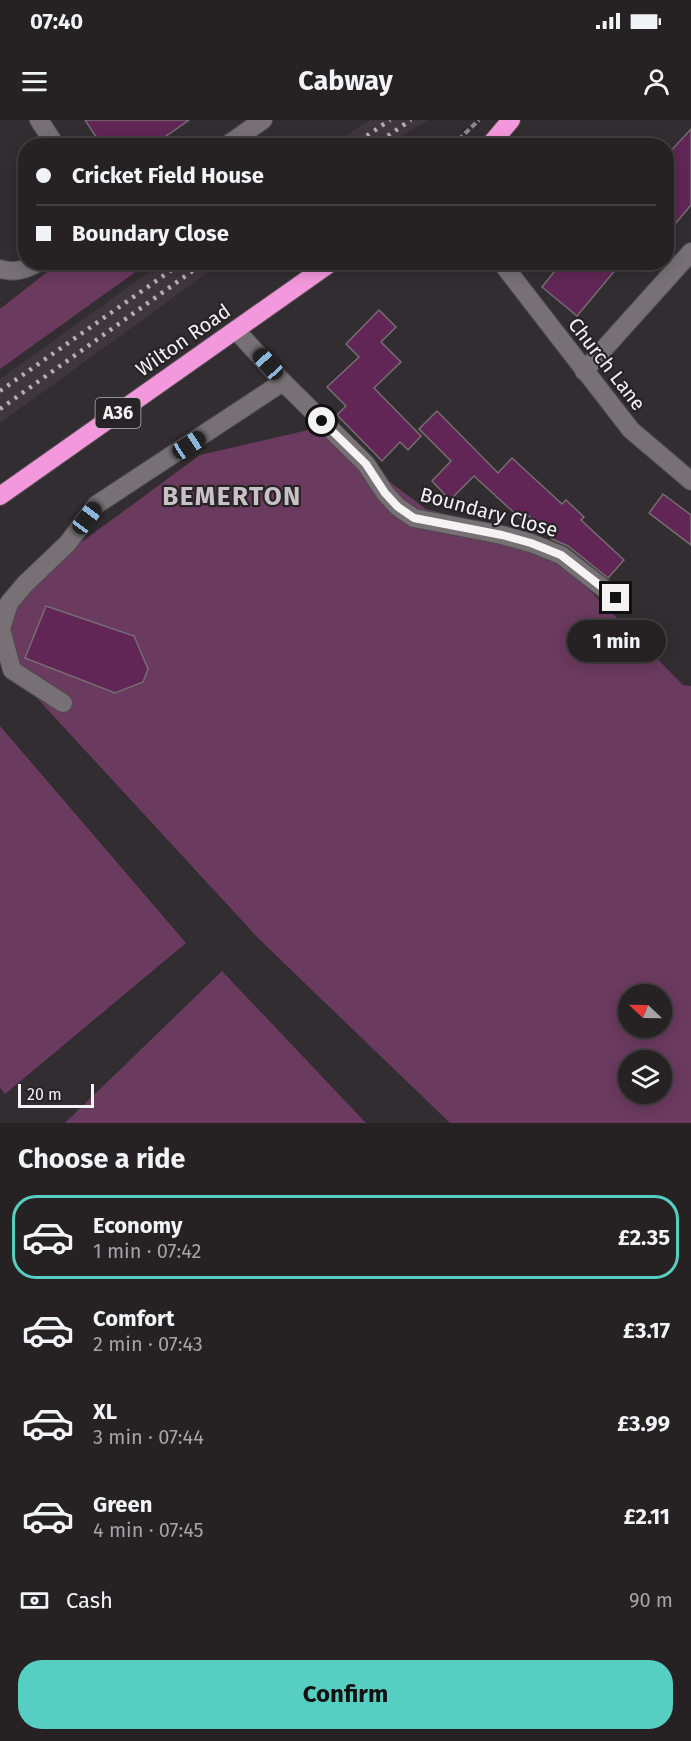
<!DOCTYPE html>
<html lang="en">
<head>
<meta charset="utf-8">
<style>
  :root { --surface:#262224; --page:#2e2a2c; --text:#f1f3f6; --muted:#a4a4a6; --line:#423f41; --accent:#57cec2 }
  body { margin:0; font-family:"Fira Sans",sans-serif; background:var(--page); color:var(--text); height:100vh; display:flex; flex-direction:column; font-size:22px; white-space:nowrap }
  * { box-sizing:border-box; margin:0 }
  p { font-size:20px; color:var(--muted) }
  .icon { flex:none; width:33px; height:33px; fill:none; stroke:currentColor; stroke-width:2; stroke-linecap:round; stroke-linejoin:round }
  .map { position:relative; height:1003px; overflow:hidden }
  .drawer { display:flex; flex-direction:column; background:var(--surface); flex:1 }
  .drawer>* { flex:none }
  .guide { position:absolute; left:18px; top:18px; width:656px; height:132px; border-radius:24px; box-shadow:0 3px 15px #0003,0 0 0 2px var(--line); display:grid; align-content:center; height:132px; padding:0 18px; background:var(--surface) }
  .needle { width:39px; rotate:292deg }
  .tools { position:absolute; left:618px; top:864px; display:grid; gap:12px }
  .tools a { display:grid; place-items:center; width:54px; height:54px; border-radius:50%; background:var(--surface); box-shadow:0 3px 15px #0003,0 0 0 2px var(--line); font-size:30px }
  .scale { position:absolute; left:18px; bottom:15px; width:76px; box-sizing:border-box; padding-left:6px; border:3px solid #f5f2f4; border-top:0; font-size:16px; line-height:21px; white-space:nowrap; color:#f5f2f4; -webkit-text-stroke:4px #282326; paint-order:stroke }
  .end { position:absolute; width:27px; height:27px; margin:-14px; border:8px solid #f5f2f4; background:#111; box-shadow:0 0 0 3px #111 }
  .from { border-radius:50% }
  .bubble { position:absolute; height:42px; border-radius:21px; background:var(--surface); box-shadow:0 3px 15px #0003,0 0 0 2px var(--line); font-size:20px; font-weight:700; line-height:42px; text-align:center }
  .car { position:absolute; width:18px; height:36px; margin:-18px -9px; border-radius:8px; box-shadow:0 0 4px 2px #0007; background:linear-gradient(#222 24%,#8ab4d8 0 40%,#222 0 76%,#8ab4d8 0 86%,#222 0) }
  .guide b { display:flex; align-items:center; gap:21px; height:57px; font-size:22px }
  .guide b+b { border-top:2px solid var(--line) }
  .guide i { width:15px; height:15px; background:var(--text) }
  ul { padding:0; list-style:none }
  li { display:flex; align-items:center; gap:18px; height:84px; margin:0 12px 9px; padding:0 6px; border:3px solid transparent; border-radius:24px }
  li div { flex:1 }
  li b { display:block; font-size:22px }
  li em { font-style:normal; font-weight:700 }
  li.current { border-color:var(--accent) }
  li>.icon { width:54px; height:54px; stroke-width:1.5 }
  h2 { padding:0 18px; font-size:27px; line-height:72px }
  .pay { display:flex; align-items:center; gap:15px; height:66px; padding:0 18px; font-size:22px }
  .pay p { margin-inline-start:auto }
  .cta { display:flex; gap:12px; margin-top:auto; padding:12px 18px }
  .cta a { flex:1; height:69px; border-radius:24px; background:var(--accent); color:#111; font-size:24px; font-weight:700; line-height:69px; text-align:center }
  .status { display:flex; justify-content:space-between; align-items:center; height:42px; padding:0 30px; background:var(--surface); direction:ltr }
  .status svg { height:16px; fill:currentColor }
  header { display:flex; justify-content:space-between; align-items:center; height:78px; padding:0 18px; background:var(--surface); font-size:27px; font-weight:700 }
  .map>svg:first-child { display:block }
</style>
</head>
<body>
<div class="status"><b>07:40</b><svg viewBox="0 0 49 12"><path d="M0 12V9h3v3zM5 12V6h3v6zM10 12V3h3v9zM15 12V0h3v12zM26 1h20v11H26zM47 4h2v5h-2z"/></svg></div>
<header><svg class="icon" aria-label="menu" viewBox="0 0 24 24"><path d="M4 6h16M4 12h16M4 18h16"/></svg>Cabway<svg class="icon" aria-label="person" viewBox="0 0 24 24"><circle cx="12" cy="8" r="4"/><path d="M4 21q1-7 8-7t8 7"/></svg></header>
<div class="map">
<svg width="691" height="1003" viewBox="0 0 691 1003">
  <rect width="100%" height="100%" fill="#322d30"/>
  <g fill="#40363d">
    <polygon points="370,0 428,0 388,25 331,25"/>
    <polygon points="163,142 221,143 0,303 0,259"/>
  </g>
  <g fill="#6b3a5f" fill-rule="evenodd">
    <polygon points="60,142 148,143 0,249 0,189"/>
    <path d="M317 308 426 389 538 418 683 565 691 566V1003H450L259 819 0 538V482L200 335ZM628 874H662V908H628ZM628 940H662V974H628Z"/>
    <polygon points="0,606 186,823 5,974 0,968"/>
    <polygon points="222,851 366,1003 65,1003"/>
  </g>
  <g fill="#612655" stroke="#746e72" stroke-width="1.5">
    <polygon points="85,0 189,0 152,26 102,26"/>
    <polygon points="691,9 691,85 666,115 666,36"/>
    <polygon points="562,142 622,142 577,196 542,167"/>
    <polygon points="379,190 396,207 381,222 401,242 374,268 421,316 408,330 400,322 382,341 337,295 346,286 327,267 359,237 346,224"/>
    <polygon points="437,291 498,353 512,338 562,384 566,380 584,397 581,400 624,440 608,458 568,426 552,419 526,393 521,399 474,356 450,380 432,361 451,341 419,309"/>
    <polygon points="663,374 691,395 691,425 649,393"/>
    <polygon points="46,486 134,516 148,549 143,562 115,573 25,538"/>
  </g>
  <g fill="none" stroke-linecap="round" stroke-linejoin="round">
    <g stroke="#4e4a4d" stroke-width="20">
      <g id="minor">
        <polyline points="39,0 56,26"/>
        <polyline points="226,26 263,0"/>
        <polyline points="501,142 631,310 691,361"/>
        <path d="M0 149C13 153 27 150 38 142"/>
        <polyline points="236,210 283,262 366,344 385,373 398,387 414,398 502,415 531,423 561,435 616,478"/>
        <polyline points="584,251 691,132"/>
        <polyline points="63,583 12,550 1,509 9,483 25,464 68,423 96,385 283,262"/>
      </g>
    </g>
    <g stroke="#4e4a4d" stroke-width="20">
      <g id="highway">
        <polyline points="489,26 511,0"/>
        <polyline points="0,376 332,142"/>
      </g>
    </g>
    <polyline stroke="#8d888b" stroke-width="4" stroke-dasharray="6 3" stroke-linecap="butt" points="452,26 479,0"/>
    <use href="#minor" stroke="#777175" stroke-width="18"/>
    <use href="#highway" stroke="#f498dd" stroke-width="18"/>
    <g stroke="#b4b0b2" stroke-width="4.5" stroke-dasharray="3 6" stroke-linecap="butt">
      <polyline points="352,26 390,0"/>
      <polyline points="373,26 411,0"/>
      <polyline points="0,271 183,142"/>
      <polyline points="0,289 205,142"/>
    </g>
  </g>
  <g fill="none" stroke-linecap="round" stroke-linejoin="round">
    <polyline stroke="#f5f2f4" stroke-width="8" points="322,301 366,344 385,373 398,387 414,398 502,415 531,423 561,435 616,478"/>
  </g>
  <g text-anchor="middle" stroke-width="4.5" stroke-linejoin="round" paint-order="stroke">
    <rect fill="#282326" stroke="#b8b4b6" stroke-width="1.5" x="95.5" y="278" width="45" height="30" rx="4.5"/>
    <g font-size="18" font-weight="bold" fill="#f5f2f4">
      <text x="118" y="299">A36</text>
    </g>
    <g font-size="20" fill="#f5f2f4" stroke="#282326">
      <text transform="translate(183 220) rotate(-35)" y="7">Wilton Road</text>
      <text transform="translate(607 244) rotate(52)" y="7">Church Lane</text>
      <text transform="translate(489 392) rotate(15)" y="7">Boundary Close</text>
    </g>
    <g font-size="26" font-weight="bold" letter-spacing="1.5" fill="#c8c2c6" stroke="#282326">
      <text x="232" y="385">BEMERTON</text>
    </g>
  </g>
</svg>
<div class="tools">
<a><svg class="needle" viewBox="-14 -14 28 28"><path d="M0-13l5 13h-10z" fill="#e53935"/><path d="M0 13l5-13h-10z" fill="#a4a4a6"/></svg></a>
<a><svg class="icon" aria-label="layers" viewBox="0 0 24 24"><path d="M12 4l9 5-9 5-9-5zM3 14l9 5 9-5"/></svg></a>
</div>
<div class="scale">20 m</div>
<i class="end from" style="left:322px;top:301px"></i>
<i class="end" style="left:616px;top:478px"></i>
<div class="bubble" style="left:567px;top:500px;width:99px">1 min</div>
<i class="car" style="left:268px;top:244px;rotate:318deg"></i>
<i class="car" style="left:189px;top:325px;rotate:57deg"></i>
<i class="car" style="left:87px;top:398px;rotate:37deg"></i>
<div class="guide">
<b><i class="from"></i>Cricket Field House</b>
<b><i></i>Boundary Close</b>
</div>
</div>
<section class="drawer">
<h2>Choose a ride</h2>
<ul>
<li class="current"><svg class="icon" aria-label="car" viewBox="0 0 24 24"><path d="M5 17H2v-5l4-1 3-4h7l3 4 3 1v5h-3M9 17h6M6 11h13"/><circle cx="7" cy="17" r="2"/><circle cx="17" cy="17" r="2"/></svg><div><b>Economy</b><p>1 min · 07:42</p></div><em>£2.35</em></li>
<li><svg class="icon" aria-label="car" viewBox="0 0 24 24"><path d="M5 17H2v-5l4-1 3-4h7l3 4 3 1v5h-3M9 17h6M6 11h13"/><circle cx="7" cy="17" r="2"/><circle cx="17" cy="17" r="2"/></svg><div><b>Comfort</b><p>2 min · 07:43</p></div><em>£3.17</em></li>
<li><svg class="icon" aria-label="car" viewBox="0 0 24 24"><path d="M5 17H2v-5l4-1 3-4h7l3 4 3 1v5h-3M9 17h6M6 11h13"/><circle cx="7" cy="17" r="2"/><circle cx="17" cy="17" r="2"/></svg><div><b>XL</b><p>3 min · 07:44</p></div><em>£3.99</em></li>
<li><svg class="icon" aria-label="car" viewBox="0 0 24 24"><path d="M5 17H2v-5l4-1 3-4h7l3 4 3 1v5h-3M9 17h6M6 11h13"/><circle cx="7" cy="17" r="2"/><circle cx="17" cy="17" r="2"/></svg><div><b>Green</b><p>4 min · 07:45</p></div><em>£2.11</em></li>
</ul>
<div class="pay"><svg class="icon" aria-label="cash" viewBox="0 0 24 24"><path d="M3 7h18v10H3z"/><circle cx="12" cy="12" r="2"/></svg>Cash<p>90 m</p></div>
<div class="cta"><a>Confirm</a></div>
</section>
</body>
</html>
